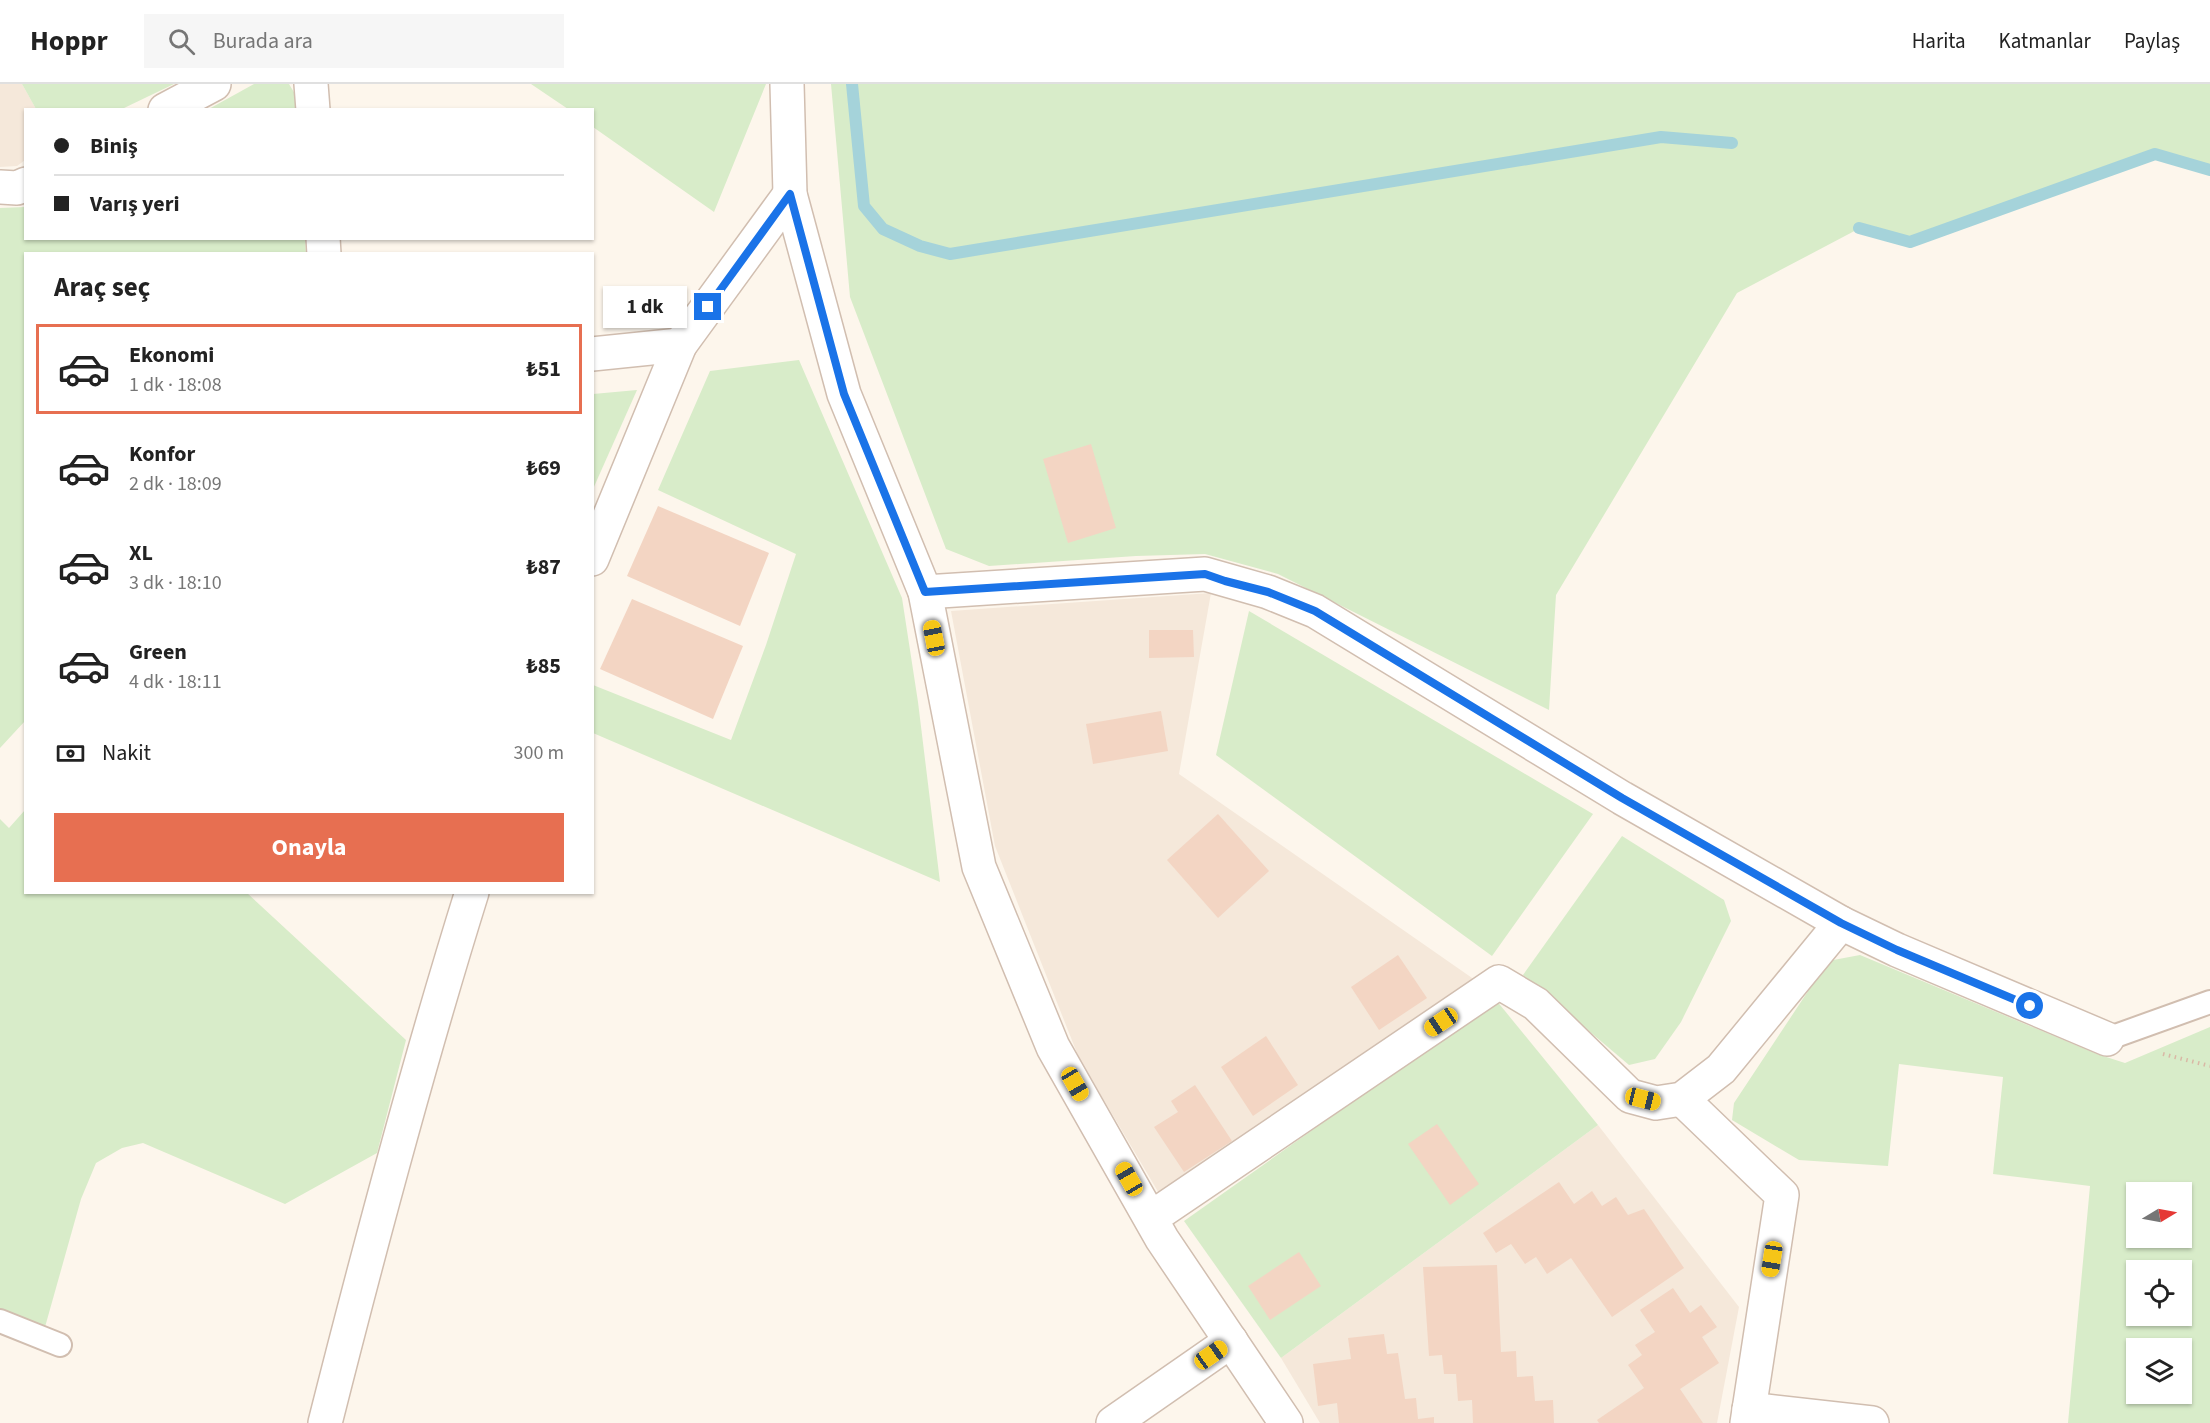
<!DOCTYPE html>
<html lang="tr">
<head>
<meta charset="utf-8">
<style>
  :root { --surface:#fff; --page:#f6f6f6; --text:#222; --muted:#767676; --line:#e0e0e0; --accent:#e76f51 }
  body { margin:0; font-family:"Source Sans 3",sans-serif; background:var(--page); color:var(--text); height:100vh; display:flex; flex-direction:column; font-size:22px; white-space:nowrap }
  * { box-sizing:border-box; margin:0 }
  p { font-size:20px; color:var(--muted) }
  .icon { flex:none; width:33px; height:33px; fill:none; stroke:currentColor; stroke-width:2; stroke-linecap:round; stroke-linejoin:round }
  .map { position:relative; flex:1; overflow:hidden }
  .panel { position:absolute; left:24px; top:168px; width:570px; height:642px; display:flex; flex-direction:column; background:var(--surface); border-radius:0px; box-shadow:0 2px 4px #0004 }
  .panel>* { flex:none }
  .banner { position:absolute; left:24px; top:24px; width:570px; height:132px; border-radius:0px; box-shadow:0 2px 4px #0004; display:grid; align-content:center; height:132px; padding:0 30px; background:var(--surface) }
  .needle { width:39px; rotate:80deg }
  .buttons { position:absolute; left:2126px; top:1098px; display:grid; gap:12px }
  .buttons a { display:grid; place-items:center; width:66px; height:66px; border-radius:0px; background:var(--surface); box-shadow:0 2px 4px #0004; font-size:30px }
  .end { position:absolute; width:27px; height:27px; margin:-14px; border:8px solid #1a73e8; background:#fff; box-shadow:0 0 0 3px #fff }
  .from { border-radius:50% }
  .bubble { position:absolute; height:42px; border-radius:0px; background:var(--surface); box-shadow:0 2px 4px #0004; font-size:20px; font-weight:700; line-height:42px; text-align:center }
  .car { position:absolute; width:18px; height:36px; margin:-18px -9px; border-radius:8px; box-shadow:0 0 4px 2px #0007; background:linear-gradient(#f5c518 24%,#345 0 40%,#f5c518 0 76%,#345 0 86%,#f5c518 0) }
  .banner b { display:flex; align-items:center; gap:21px; height:57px; font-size:22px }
  .banner b+b { border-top:2px solid var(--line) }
  .banner i { width:15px; height:15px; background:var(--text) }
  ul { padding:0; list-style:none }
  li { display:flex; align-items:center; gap:18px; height:90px; margin:0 12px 9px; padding:0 18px; border:3px solid transparent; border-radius:0px }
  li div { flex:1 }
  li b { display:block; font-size:22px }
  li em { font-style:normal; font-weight:700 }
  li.on { border-color:var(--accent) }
  li>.icon { width:54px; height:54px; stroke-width:1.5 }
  h2 { padding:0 30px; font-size:27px; line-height:72px }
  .pay { display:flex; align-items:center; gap:15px; height:66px; padding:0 30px; font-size:22px }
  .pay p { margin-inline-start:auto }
  .action { display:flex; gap:12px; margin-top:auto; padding:12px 30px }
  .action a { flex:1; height:69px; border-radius:0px; background:var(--accent); color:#fff; font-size:24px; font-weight:700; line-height:69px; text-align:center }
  header { display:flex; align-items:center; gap:36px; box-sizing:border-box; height:84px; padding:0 30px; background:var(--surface); border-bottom:2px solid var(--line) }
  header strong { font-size:28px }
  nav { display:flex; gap:33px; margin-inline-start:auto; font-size:21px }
  .search { width:420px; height:54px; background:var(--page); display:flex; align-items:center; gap:15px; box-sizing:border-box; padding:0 21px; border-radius:0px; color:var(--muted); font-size:22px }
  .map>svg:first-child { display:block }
</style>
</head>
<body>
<header>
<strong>Hoppr</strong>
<div class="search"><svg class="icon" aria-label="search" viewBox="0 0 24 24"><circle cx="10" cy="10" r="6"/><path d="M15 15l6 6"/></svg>Burada ara</div>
<nav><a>Harita</a><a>Katmanlar</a><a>Paylaş</a></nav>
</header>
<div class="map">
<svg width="2210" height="1339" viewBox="0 0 2210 1339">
  <rect width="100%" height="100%" fill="#fdf6ec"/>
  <g fill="#f5e8da">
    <polygon points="0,0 22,0 36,25 26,26 25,76 17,82 0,83"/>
    <polygon points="1211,509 1179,690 1475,896 1160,1111 1079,974 995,762 951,527"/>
    <polygon points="1598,1041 1739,1223 1717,1339 1320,1339 1281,1274"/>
  </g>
  <g fill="#d8ecc9" fill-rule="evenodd">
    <polygon points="22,0 174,0 122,25 36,25"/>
    <polygon points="254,0 289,0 298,15 298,25 207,26"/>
    <polygon points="531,0 766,0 714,128 593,43 592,26 568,25"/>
    <polygon points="831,0 2210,0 2210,86 2158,71 1911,159 1862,143 1737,209 1556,511 1549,626 1278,490 1205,470 1136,472 989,482 946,465 850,213"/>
    <polygon points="25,123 26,154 305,155 306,169 26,170 25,637 0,664 0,124"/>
    <polygon points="799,276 902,514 918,618 940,798 593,649 593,601 731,656 766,561 796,470 658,406 710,287"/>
    <polygon points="637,306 593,405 593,310"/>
    <polygon points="1249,527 1593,730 1492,872 1216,671"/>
    <polygon points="25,726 26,808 247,809 406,956 377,1069 285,1120 143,1059 122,1064 96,1079 81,1115 45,1243 0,1226 0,735 9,744"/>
    <polygon points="1622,752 1724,816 1731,837 1681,938 1655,975 1629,981 1523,891"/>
    <path d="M1860 871 2097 970 2125 979 2210 943V1339H2068L2090 1102 1993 1090 2003 993 1899 980 1888 1082 1799 1076 1732 1036 1734 1019 1828 877ZM2136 1108H2181V1154H2136ZM2136 1186H2181V1232H2136ZM2136 1264H2181V1310H2136Z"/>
    <polygon points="1496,916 1598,1041 1281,1274 1184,1137"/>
  </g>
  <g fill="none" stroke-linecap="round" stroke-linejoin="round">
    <g stroke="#a5d3da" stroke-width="12">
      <polyline points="852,0 864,122 883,145 920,162 950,170 1661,53 1732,59"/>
      <polyline points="1859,144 1910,158 2155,70 2210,86"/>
    </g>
  </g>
  <g fill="#f3d5c3">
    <polygon points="1091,360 1116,444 1068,459 1043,375"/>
    <polygon points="658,422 769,469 740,542 627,492"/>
    <polygon points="632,515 743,562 713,635 600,585"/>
    <polygon points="1149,546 1193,546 1194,573 1149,574"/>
    <polygon points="1161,627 1168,667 1093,680 1086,640"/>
    <polygon points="1218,730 1269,787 1218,834 1167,776"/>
    <polygon points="1398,871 1427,914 1379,946 1351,903"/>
    <polygon points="1266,952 1298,1001 1253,1032 1221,983"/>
    <polygon points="1195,1001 1232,1057 1184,1088 1154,1043 1178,1028 1171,1017"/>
    <polygon points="1437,1040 1479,1100 1450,1121 1408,1060"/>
    <polygon points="1559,1098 1574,1120 1592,1107 1602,1122 1616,1113 1628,1131 1644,1125 1684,1184 1612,1233 1571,1174 1547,1190 1536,1173 1525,1180 1511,1160 1496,1169 1483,1149"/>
    <polygon points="1299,1168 1321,1202 1270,1236 1248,1202"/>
    <polygon points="1497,1181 1501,1268 1516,1267 1517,1293 1533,1292 1535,1317 1553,1316 1554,1339 1473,1339 1472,1316 1458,1317 1456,1290 1444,1290 1442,1271 1429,1272 1423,1183"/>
    <polygon points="1673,1204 1690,1229 1701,1221 1717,1243 1702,1253 1719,1279 1680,1305 1703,1339 1599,1339 1597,1336 1644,1304 1628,1281 1642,1271 1635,1261 1655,1248 1640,1226"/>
    <polygon points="1384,1250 1387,1270 1398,1269 1405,1315 1416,1314 1418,1335 1434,1333 1434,1339 1339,1339 1337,1319 1318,1322 1313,1280 1351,1275 1348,1254"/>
  </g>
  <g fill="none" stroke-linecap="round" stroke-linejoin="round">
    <g stroke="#d1beb0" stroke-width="26">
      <g id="service">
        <polyline points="2107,955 2210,918"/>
        <polyline points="0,1237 60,1261"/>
      </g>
    </g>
    <g stroke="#d1beb0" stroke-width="36">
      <g id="minor">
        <polyline points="311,0 313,26"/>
        <polyline points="165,26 214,0"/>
        <polyline points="0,103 17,104 26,100"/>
        <polyline points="323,154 324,170"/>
        <polyline points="592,270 680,261"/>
        <polyline points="592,475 680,261 790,110"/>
        <polyline points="925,508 1205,490 1268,508 1315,527 1622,714 1841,839 1897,866 2107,955"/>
        <polyline points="1682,1015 1782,1111 1747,1339"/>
        <polyline points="1151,1134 1499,898 1536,920 1630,1012 1656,1019 1682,1015 1721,985 1841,839"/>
        <polyline points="1749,1325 1872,1339"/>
        <path d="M325 1339C370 1161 417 984 472 808"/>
        <polyline points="1113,1339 1231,1257"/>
      </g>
    </g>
    <g stroke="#d1beb0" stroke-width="36">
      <polyline id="tertiary" points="787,0 790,110 844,310 925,508 979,783 1053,963 1162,1155 1286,1339"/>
    </g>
    <polyline stroke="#d9b8a5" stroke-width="4" stroke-dasharray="1.5 4.5" stroke-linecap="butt" points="2163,970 2210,982"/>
    <use href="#service" stroke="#fff" stroke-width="22"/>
    <use href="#minor" stroke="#fff" stroke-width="33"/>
    <use href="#tertiary" stroke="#fff" stroke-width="33"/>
  </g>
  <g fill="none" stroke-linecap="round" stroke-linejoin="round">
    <polyline stroke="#1a73e8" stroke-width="8" points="708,223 790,110 844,310 925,508 1205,490 1225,497 1268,508 1315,527 1622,714 1841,839 1897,866 2030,922"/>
  </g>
</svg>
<div class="buttons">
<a><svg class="needle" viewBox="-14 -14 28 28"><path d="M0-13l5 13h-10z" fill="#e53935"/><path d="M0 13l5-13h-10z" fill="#767676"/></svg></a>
<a><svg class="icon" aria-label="locate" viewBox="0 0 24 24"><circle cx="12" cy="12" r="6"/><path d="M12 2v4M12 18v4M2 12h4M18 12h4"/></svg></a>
<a><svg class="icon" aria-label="layers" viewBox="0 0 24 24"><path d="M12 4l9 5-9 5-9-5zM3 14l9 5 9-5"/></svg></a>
</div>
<i class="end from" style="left:2030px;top:922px"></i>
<i class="end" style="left:708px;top:223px"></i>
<div class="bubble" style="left:603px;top:202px;width:84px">1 dk</div>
<i class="car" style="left:934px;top:554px;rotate:349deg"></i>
<i class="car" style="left:1441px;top:938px;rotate:236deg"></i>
<i class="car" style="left:1075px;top:1000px;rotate:150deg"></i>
<i class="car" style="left:1643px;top:1015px;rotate:104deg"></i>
<i class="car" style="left:1129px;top:1095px;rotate:330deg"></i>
<i class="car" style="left:1772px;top:1175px;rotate:189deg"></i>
<i class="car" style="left:1211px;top:1271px;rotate:55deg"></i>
<div class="banner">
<b><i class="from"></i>Biniş</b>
<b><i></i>Varış yeri</b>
</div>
<section class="panel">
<h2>Araç seç</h2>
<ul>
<li class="on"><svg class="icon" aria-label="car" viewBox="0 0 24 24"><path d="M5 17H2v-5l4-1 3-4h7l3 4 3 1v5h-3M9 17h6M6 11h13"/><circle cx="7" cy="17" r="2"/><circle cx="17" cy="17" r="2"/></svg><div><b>Ekonomi</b><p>1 dk · 18:08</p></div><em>₺51</em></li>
<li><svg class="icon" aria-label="car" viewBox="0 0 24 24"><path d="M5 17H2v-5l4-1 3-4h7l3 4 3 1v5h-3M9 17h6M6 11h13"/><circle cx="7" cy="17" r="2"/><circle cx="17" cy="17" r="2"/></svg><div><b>Konfor</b><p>2 dk · 18:09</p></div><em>₺69</em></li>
<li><svg class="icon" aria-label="car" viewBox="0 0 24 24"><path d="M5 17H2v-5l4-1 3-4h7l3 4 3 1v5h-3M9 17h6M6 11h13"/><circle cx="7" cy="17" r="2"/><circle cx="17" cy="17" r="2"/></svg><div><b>XL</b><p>3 dk · 18:10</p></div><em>₺87</em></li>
<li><svg class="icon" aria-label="car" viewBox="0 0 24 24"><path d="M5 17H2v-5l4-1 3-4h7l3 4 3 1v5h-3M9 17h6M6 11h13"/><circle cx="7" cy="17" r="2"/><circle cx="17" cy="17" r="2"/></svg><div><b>Green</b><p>4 dk · 18:11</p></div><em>₺85</em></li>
</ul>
<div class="pay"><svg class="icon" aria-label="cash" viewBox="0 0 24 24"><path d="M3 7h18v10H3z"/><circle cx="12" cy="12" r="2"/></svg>Nakit<p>300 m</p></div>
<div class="action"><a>Onayla</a></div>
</section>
</div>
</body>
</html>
